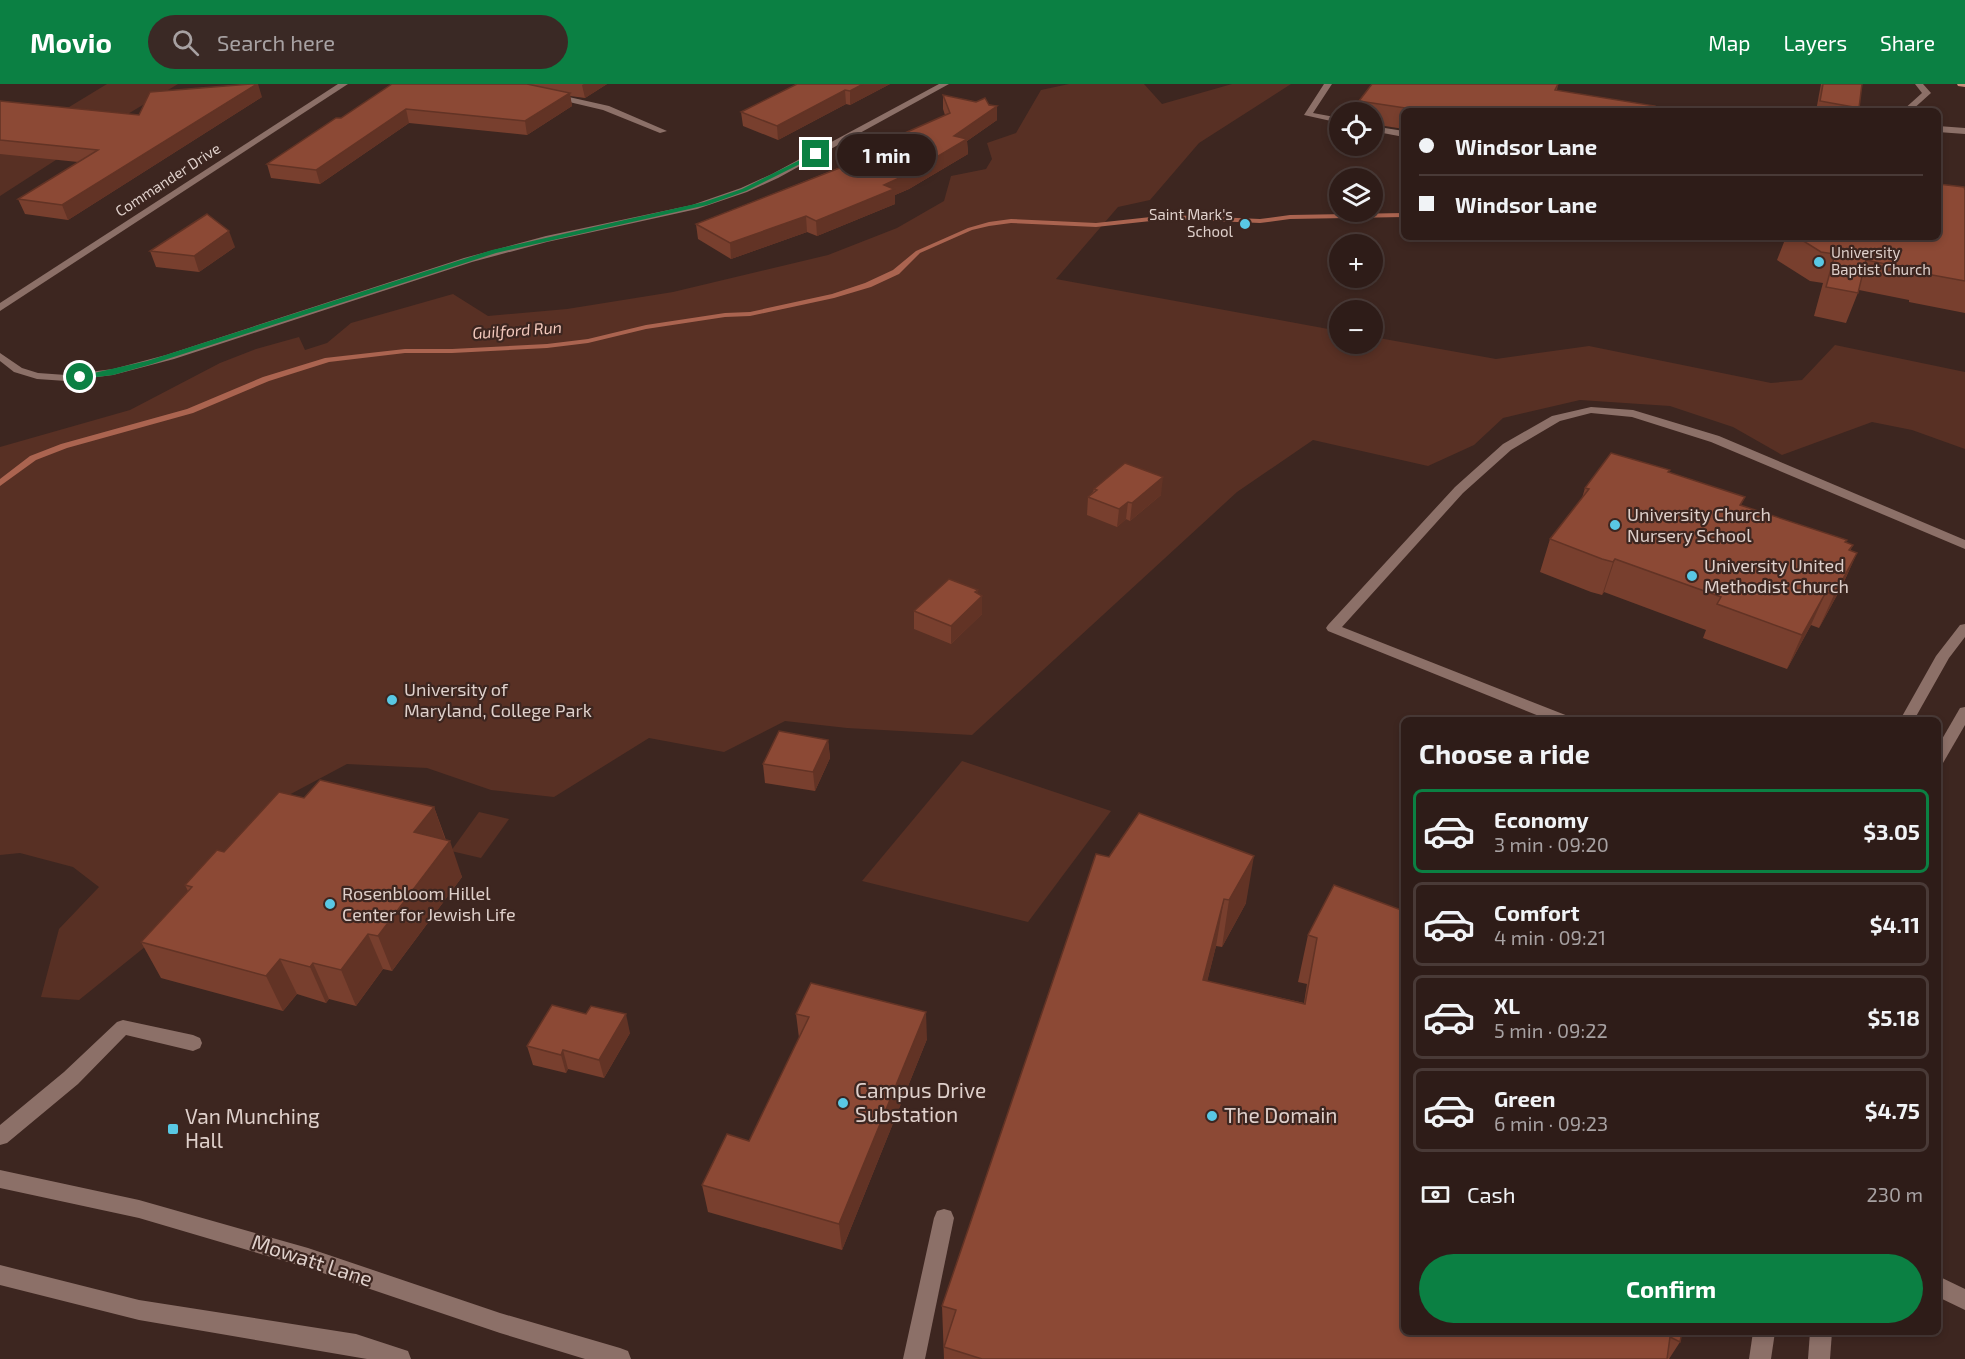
<!DOCTYPE html>
<html lang="en">
<head>
<meta charset="utf-8">
<style>
  :root { --surface:#2e1c18; --page:#3a2925; --text:#f1f3f6; --muted:#a7a1a2; --line:#493a37; --accent:#0b8043 }
  body { margin:0; font-family:"Exo 2",sans-serif; background:var(--page); color:var(--text); height:100vh; display:flex; flex-direction:column; font-size:22px; white-space:nowrap }
  * { box-sizing:border-box; margin:0 }
  p { font-size:20px; color:var(--muted) }
  .icon { flex:none; width:33px; height:33px; fill:none; stroke:currentColor; stroke-width:2; stroke-linecap:round; stroke-linejoin:round }
  .map { position:relative; flex:1; overflow:hidden }
  .details { position:absolute; left:1401px; top:633px; width:540px; height:618px; display:flex; flex-direction:column; background:var(--surface); border-radius:9px; box-shadow:0 3px 9px #0003,0 0 0 2px var(--line) }
  .details>* { flex:none }
  .top-card { position:absolute; left:1401px; top:24px; width:540px; height:132px; border-radius:9px; box-shadow:0 3px 9px #0003,0 0 0 2px var(--line); display:grid; align-content:center; height:132px; padding:0 18px; background:var(--surface) }
  .controls { position:absolute; left:1329px; top:18px; display:grid; gap:12px }
  .controls a { display:grid; place-items:center; width:54px; height:54px; border-radius:50%; background:var(--surface); box-shadow:0 3px 9px #0003,0 0 0 2px var(--line); font-size:30px }
  .end { position:absolute; width:27px; height:27px; margin:-14px; border:8px solid #0b8043; background:#fff; box-shadow:0 0 0 3px #fff }
  .from { border-radius:50% }
  .bubble { position:absolute; height:42px; border-radius:21px; background:var(--surface); box-shadow:0 3px 9px #0003,0 0 0 2px var(--line); font-size:20px; font-weight:700; line-height:42px; text-align:center }
  .top-card b { display:flex; align-items:center; gap:21px; height:57px; font-size:22px }
  .top-card b+b { border-top:2px solid var(--line) }
  .top-card i { width:15px; height:15px; background:var(--text) }
  ul { padding:0; list-style:none }
  li { display:flex; align-items:center; gap:18px; height:84px; margin:0 12px 9px; padding:0 6px; border:3px solid var(--line); border-radius:9px }
  li div { flex:1 }
  li b { display:block; font-size:22px }
  li em { font-style:normal; font-weight:700 }
  li.active { border-color:var(--accent) }
  li>.icon { width:54px; height:54px; stroke-width:1.5 }
  h2 { padding:0 18px; font-size:27px; line-height:72px }
  .pay { display:flex; align-items:center; gap:15px; height:66px; padding:0 18px; font-size:22px }
  .pay p { margin-inline-start:auto }
  .button { display:flex; gap:12px; margin-top:auto; padding:12px 18px }
  .button a { flex:1; height:69px; border-radius:36px; background:var(--accent); color:#fff; font-size:24px; font-weight:700; line-height:69px; text-align:center }
  header { display:flex; align-items:center; gap:36px; box-sizing:border-box; height:84px; padding:0 30px; background:var(--accent); color:#fff }
  header strong { font-size:28px }
  nav { display:flex; gap:33px; margin-inline-start:auto; font-size:21px }
  .search { width:420px; height:54px; background:var(--page); display:flex; align-items:center; gap:15px; box-sizing:border-box; padding:0 21px; border-radius:33px; color:var(--muted); font-size:22px }
  .map>svg:first-child { display:block }
</style>
</head>
<body>
<header>
<strong>Movio</strong>
<div class="search"><svg class="icon" aria-label="search" viewBox="0 0 24 24"><circle cx="10" cy="10" r="6"/><path d="M15 15l6 6"/></svg>Search here</div>
<nav><a>Map</a><a>Layers</a><a>Share</a></nav>
</header>
<div class="map">
<svg width="1965" height="1275" viewBox="0 0 1965 1275">
  <rect width="100%" height="100%" fill="#3d2620"/>
  <g fill="#583024">
    <polygon points="107,0 178,0 121,34 0,112 0,65"/>
    <polygon points="1069,0 1144,0 1162,20 1232,0 1291,0 1199,59 1150,116 1118,123 1056,195 1339,247 1340,260 1372,260 1373,253 1496,275 1589,262 1771,299 1802,296 1835,261 1965,288 1965,365 1912,346 1872,338 1782,371 1733,343 1670,322 1580,316 1503,334 1474,361 1428,382 1313,356 1237,408 972,651 847,644 785,637 724,668 649,654 554,713 491,706 427,684 347,680 287,712 166,846 79,916 41,913 59,845 99,803 73,783 20,769 0,771 0,363 130,326 220,279 256,265 299,253 305,266 327,259 351,239 453,210 488,232 567,225 673,208 828,171 897,144 944,117 951,92 986,85 992,75 987,59 1016,49 1041,6"/>
    <polygon points="962,677 1111,727 1028,838 862,797"/>
    <polygon points="479,728 509,735 481,774 451,767"/>
  </g>
  <g fill="none" stroke-linecap="round" stroke-linejoin="round">
    <polygon fill="#ab6450" fill-rule="evenodd" points="1404,129 1404,133 1290,135 1260,139 1169,135 1096,143 1011,139 989,142 972,146 920,169 899,190 871,203 834,214 750,232 725,233 646,245 588,259 547,264 452,269 405,269 329,278 269,297 193,329 67,364 36,376 0,402 0,395 30,372 61,360 187,325 263,293 325,274 405,265 452,265 547,260 588,255 646,241 725,229 750,228 832,210 865,199 893,186 916,167 968,144 989,138 1011,135 1096,139 1169,131 1260,135 1290,131"/>
    <g fill="#8c7068" fill-rule="evenodd">
      <polygon points="338,0 348,0 0,227 0,219"/>
      <polygon points="939,0 949,0 778,94 747,108 697,125 547,158 472,178 174,275 113,291 66,297 37,295 14,288 0,277 0,269 22,284 38,289 66,291 113,285 166,271 464,174 546,152 692,121 741,104 772,90"/>
      <polygon points="1324,0 1332,0 1313,29 1340,34 1340,39 1304,31"/>
      <polygon points="1915,0 1923,0 1931,9 1911,27 1902,27 1922,9"/>
      <polygon points="551,9 609,22 667,47 660,49 603,26 548,13 547,11"/>
      <polygon points="1372,42 1404,47 1404,53 1372,47"/>
      <polygon points="1938,42 1965,44 1965,50 1938,48"/>
      <polygon points="1591,323 1633,326 1719,352 1965,456 1965,465 1711,358 1632,333 1591,329 1560,337 1511,366 1463,409 1342,543 1568,632 1570,636 1549,636 1328,547 1326,544 1328,541 1455,403 1503,360 1552,332"/>
      <polygon points="1965,540 1965,553 1949,574 1914,636 1900,636 1936,572 1960,541"/>
      <polygon points="1965,623 1965,641 1943,679 1938,680 1938,662 1960,624"/>
      <polygon points="123,936 193,951 200,954 202,959 200,964 193,967 126,951 78,1000 7,1059 0,1061 0,1041 64,988 117,938"/>
      <polygon points="0,1086 139,1116 308,1164 500,1229 620,1264 628,1267 631,1275 585,1275 500,1249 308,1184 139,1134 0,1104"/>
      <polygon points="944,1125 951,1127 954,1134 925,1275 903,1275 934,1134 937,1127"/>
      <polygon points="0,1181 139,1216 356,1250 408,1267 411,1275 367,1275 139,1236 0,1201"/>
      <polygon points="1938,1192 1965,1205 1965,1226 1938,1213"/>
      <polygon points="1753,1248 1775,1248 1771,1275 1749,1275"/>
      <polygon points="1810,1248 1832,1248 1830,1275 1808,1275"/>
    </g>
    <polygon fill="#ca8c7b" fill-rule="evenodd" points="1957,0 1965,0 1965,3 1958,2"/>
  </g>
  <g fill="#783f2e">
    <polygon points="392,0 607,0 585,14 570,12 572,22 527,51 409,39 320,100 271,94 267,80 341,34"/>
    <polygon points="797,0 890,0 850,21 846,20 778,56 743,42 741,28"/>
    <polygon points="1558,0 1557,6 1654,27 1404,27 1404,45 1372,40 1372,28 1357,28 1359,17"/>
    <polygon points="1821,0 1862,0 1858,27 1816,27"/>
    <polygon points="943,11 997,22 997,36 967,57 968,70 909,105 895,111 895,120 817,152 807,148 731,175 698,155 696,140 889,64 889,56 945,31 943,25"/>
    <polygon points="262,13 68,136 25,130 18,115 78,78 0,70 0,17 139,31"/>
    <polygon points="1965,106 1965,229 1909,218 1909,216 1859,206 1846,239 1814,232 1823,199 1810,197 1777,176 1786,153 1938,153"/>
    <polygon points="235,163 199,188 156,183 150,167"/>
    <polygon points="1669,388 1745,413 1741,421 1853,461 1850,467 1857,469 1842,502 1819,544 1811,541 1787,585 1703,554 1706,546 1604,508 1602,511 1591,508 1540,488 1550,455 1582,414 1585,404"/>
    <polygon points="1094,405 1161,411 1130,437 1126,435 1117,443 1087,431 1088,413 1093,408"/>
    <polygon points="978,506 978,510 982,530 951,560 914,545 914,527"/>
    <polygon points="828,656 830,674 815,707 765,699 763,680"/>
    <polygon points="304,714 434,723 446,756 462,793 392,887 383,885 356,922 329,915 326,919 297,910 283,927 161,894 141,858 188,807 185,801 224,768"/>
    <polygon points="1096,770 1246,819 1222,863 1216,862 1207,897 1304,919 1307,900 1298,898 1308,851 1334,801 1404,1248 1682,1248 1680,1258 1669,1275 944,1275 942,1222"/>
    <polygon points="586,930 630,949 604,994 568,985 566,989 533,981 527,962"/>
    <polygon points="796,930 927,955 842,1166 708,1128 702,1101 749,1057 799,954"/>
  </g>
  <g fill="#623325">
    <polygon points="257,0 258,0 262,13 68,136 62,121"/>
    <polygon points="584,0 607,0 585,14 582,1"/>
    <polygon points="863,0 890,0 850,21 850,7"/>
    <polygon points="845,6 846,20 778,56 777,42"/>
    <polygon points="570,9 572,22 527,51 525,37"/>
    <polygon points="997,22 997,36 967,57 968,70 909,105 895,111 895,120 817,152 816,137 884,101"/>
    <polygon points="406,25 409,39 320,100 316,86"/>
    <polygon points="806,132 807,148 731,175 730,159"/>
    <polygon points="229,147 235,163 199,188 194,172"/>
    <polygon points="1163,393 1161,411 1130,437 1132,419"/>
    <polygon points="1128,418 1126,435 1117,443 1119,425"/>
    <polygon points="1857,469 1842,502 1819,544 1834,511"/>
    <polygon points="1615,475 1604,508 1602,511 1613,478"/>
    <polygon points="978,506 978,516 982,512 982,530 951,560 951,542"/>
    <polygon points="1826,508 1811,541 1787,585 1802,551"/>
    <polygon points="828,656 830,674 815,707 813,688"/>
    <polygon points="434,723 446,758 414,748"/>
    <polygon points="450,757 462,793 392,887 378,852"/>
    <polygon points="1254,772 1246,819 1222,863 1229,816"/>
    <polygon points="1224,815 1216,862 1196,943 1203,896"/>
    <polygon points="368,850 383,885 356,922 341,886"/>
    <polygon points="280,875 297,910 283,927 266,892"/>
    <polygon points="313,879 329,915 326,919 310,883"/>
    <polygon points="926,928 927,955 842,1166 839,1140"/>
    <polygon points="626,930 630,949 604,994 599,976"/>
    <polygon points="563,966 568,985 566,989 561,971"/>
  </g>
  <g fill="#8c4935" stroke="#623325" stroke-width="1.5">
    <polygon points="251,0 257,0 62,121 18,115 98,66 0,56 0,17 139,31 150,8"/>
    <polygon points="392,0 527,0 570,9 525,37 406,25 316,86 267,80 336,34 341,34"/>
    <polygon points="797,0 863,0 850,7 845,6 777,42 741,28"/>
    <polygon points="1372,0 1558,0 1555,6 1655,22 1654,27 1425,27 1359,17"/>
    <polygon points="1823,0 1862,0 1859,24 1820,17"/>
    <polygon points="943,11 976,18 985,14 989,21 997,22 954,52 967,55 908,90 884,101 894,105 816,137 806,132 730,159 696,140 891,64 889,56 950,29"/>
    <polygon points="1938,100 1964,103 1965,106 1965,197 1921,189 1922,187 1866,176 1858,209 1826,203 1835,170 1821,168 1797,153 1938,153"/>
    <polygon points="207,130 229,147 194,172 150,167"/>
    <polygon points="1611,369 1670,386 1668,388 1745,413 1740,421 1847,456 1845,458 1853,461 1849,466 1857,469 1834,511 1826,508 1802,551 1717,520 1721,513 1615,475 1613,478 1602,475 1550,455 1589,405 1585,404"/>
    <polygon points="1125,379 1163,393 1132,419 1128,418 1119,425 1088,413 1097,406 1094,405"/>
    <polygon points="949,495 978,506 975,508 982,512 951,542 914,527"/>
    <polygon points="779,647 828,656 813,688 763,680"/>
    <polygon points="320,696 434,723 414,748 450,757 378,852 368,850 341,886 313,879 310,883 280,875 266,892 141,858 192,803 185,801 217,766 224,768 279,708 304,714"/>
    <polygon points="1139,729 1254,772 1229,816 1224,815 1203,896 1305,920 1317,854 1308,851 1334,801 1404,827 1404,1248 1682,1248 1680,1258 1670,1253 1667,1275 982,1275 944,1263 956,1226 942,1222 1096,770 1109,773"/>
    <polygon points="811,899 926,928 839,1140 702,1101 727,1050 749,1057 809,933 796,930"/>
    <polygon points="552,921 586,930 591,922 626,930 599,976 563,966 561,971 527,962"/>
  </g>
  <polygon fill="#0b8043" points="816,68 818,71 746,107 707,121 496,169 152,280 113,291 80,295 76,293 147,277 492,166 704,118 742,105"/>
  <g fill="#59c8e4" stroke="#3d2620" stroke-width="2">
    <circle cx="1245" cy="140" r="6"/>
    <circle cx="1819" cy="178" r="6"/>
    <circle cx="1615" cy="441" r="6"/>
    <circle cx="1692" cy="492" r="6"/>
    <circle cx="392" cy="616" r="6"/>
    <circle cx="330" cy="820" r="6"/>
    <circle cx="843" cy="1019" r="6"/>
    <circle cx="1212" cy="1032" r="6"/>
    <rect x="167" y="1039" width="12" height="12" rx="3"/>
  </g>
  <g text-anchor="middle" stroke-width="4.5" stroke-linejoin="round" paint-order="stroke">
    <g font-size="15" fill="#dfd0cb" stroke="#3d2620">
      <text transform="translate(168 96) rotate(-33)" y="5">Commander Drive</text>
    </g>
    <g font-size="15" fill="#dfd0cb" stroke="#3d2620" text-anchor="end">
      <text x="1233" y="136">Saint Mark's<tspan x="1233" dy="17">School</tspan></text>
      <text x="1831" y="174" text-anchor="start">University<tspan x="1831" dy="17">Baptist Church</tspan></text>
    </g>
    <g font-size="16" font-style="italic" fill="#f2c8bc" stroke="#3d2620">
      <text transform="translate(517 246) rotate(-4)" y="6">Guilford Run</text>
    </g>
    <g font-size="18" fill="#dfd0cb" stroke="#3d2620" text-anchor="start">
      <text x="1627" y="437">University Church<tspan x="1627" dy="21">Nursery School</tspan></text>
      <text x="1704" y="488">University United<tspan x="1704" dy="21">Methodist Church</tspan></text>
      <text x="404" y="612">University of<tspan x="404" dy="21">Maryland, College Park</tspan></text>
      <text x="342" y="816">Rosenbloom Hillel<tspan x="342" dy="21">Center for Jewish Life</tspan></text>
    </g>
    <g font-size="21" fill="#dfd0cb" stroke="#3d2620" text-anchor="start">
      <text x="855" y="1014">Campus Drive<tspan x="855" dy="24">Substation</tspan></text>
      <text x="1224" y="1039">The Domain</text>
      <text x="185" y="1040">Van Munching<tspan x="185" dy="24">Hall</tspan></text>
    </g>
    <g font-size="21" fill="#dfd0cb" stroke="#3d2620">
      <text transform="translate(312 1177) rotate(18)" y="7">Mowatt Lane</text>
    </g>
  </g>
</svg>
<div class="controls">
<a><svg class="icon" aria-label="locate" viewBox="0 0 24 24"><circle cx="12" cy="12" r="6"/><path d="M12 2v4M12 18v4M2 12h4M18 12h4"/></svg></a>
<a><svg class="icon" aria-label="layers" viewBox="0 0 24 24"><path d="M12 4l9 5-9 5-9-5zM3 14l9 5 9-5"/></svg></a>
<a>+</a>
<a>−</a>
</div>
<i class="end from" style="left:80px;top:293px"></i>
<i class="end" style="left:816px;top:70px"></i>
<div class="bubble" style="left:837px;top:50px;width:99px">1 min</div>
<div class="top-card">
<b><i class="from"></i>Windsor Lane</b>
<b><i></i>Windsor Lane</b>
</div>
<section class="details">
<h2>Choose a ride</h2>
<ul>
<li class="active"><svg class="icon" aria-label="car" viewBox="0 0 24 24"><path d="M5 17H2v-5l4-1 3-4h7l3 4 3 1v5h-3M9 17h6M6 11h13"/><circle cx="7" cy="17" r="2"/><circle cx="17" cy="17" r="2"/></svg><div><b>Economy</b><p>3 min · 09:20</p></div><em>$3.05</em></li>
<li><svg class="icon" aria-label="car" viewBox="0 0 24 24"><path d="M5 17H2v-5l4-1 3-4h7l3 4 3 1v5h-3M9 17h6M6 11h13"/><circle cx="7" cy="17" r="2"/><circle cx="17" cy="17" r="2"/></svg><div><b>Comfort</b><p>4 min · 09:21</p></div><em>$4.11</em></li>
<li><svg class="icon" aria-label="car" viewBox="0 0 24 24"><path d="M5 17H2v-5l4-1 3-4h7l3 4 3 1v5h-3M9 17h6M6 11h13"/><circle cx="7" cy="17" r="2"/><circle cx="17" cy="17" r="2"/></svg><div><b>XL</b><p>5 min · 09:22</p></div><em>$5.18</em></li>
<li><svg class="icon" aria-label="car" viewBox="0 0 24 24"><path d="M5 17H2v-5l4-1 3-4h7l3 4 3 1v5h-3M9 17h6M6 11h13"/><circle cx="7" cy="17" r="2"/><circle cx="17" cy="17" r="2"/></svg><div><b>Green</b><p>6 min · 09:23</p></div><em>$4.75</em></li>
</ul>
<div class="pay"><svg class="icon" aria-label="cash" viewBox="0 0 24 24"><path d="M3 7h18v10H3z"/><circle cx="12" cy="12" r="2"/></svg>Cash<p>230 m</p></div>
<div class="button"><a>Confirm</a></div>
</section>
</div>
</body>
</html>
